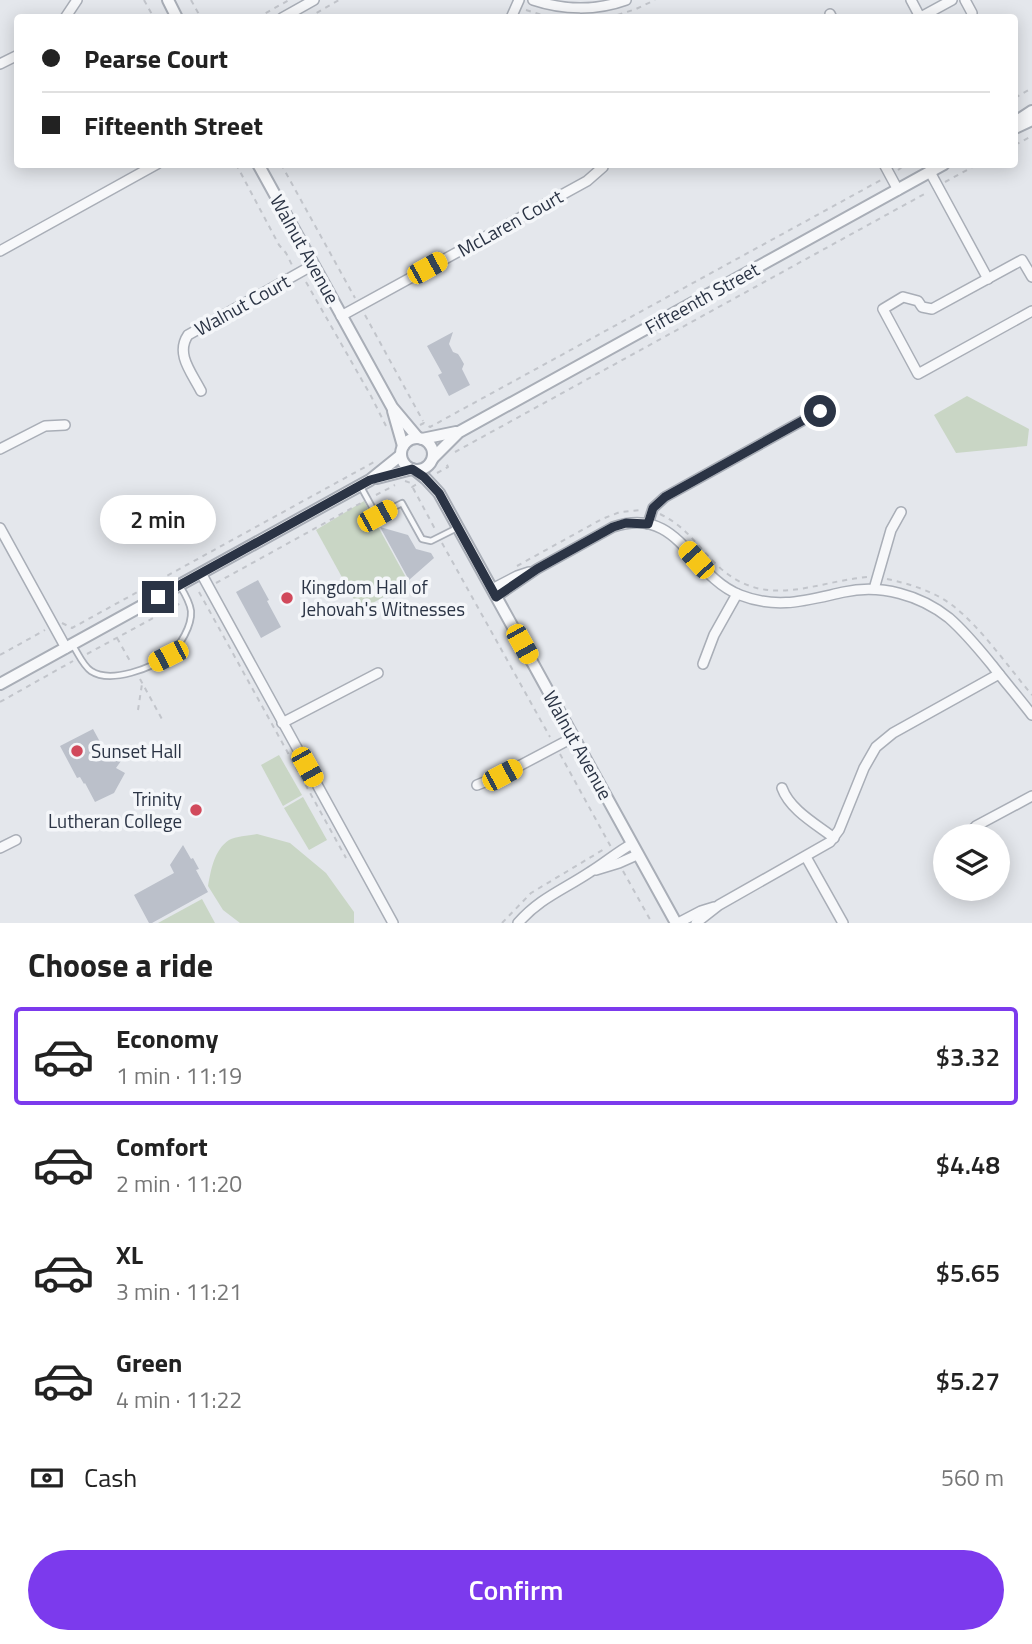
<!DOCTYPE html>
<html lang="en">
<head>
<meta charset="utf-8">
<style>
  :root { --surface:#fff; --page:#f6f6f6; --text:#222; --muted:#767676; --line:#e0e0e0; --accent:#7c3aed }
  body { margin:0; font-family:"Titillium Web",sans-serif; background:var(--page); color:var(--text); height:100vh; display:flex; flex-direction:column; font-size:26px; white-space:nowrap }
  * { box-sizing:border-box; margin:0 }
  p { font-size:23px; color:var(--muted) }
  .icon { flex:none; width:38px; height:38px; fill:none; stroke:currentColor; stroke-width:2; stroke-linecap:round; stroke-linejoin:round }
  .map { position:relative; height:923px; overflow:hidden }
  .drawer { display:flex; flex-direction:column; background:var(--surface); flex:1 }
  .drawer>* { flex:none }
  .banner { position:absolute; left:14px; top:14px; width:1004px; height:154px; border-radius:7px; box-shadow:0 4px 18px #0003; display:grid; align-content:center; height:154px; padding:0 28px; background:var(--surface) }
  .controls { position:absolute; left:933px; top:824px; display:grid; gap:14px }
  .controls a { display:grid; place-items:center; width:77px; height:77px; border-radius:50%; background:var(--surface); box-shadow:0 4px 18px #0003; font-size:35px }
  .end { position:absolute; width:32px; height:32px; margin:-16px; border:9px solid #2b3445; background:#fff; box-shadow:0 0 0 4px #fff }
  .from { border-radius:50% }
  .bubble { position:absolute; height:49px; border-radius:24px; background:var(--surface); box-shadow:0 4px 18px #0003; font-size:23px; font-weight:600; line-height:49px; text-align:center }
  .car { position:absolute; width:21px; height:42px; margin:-21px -10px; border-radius:9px; box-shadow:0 0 5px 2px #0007; background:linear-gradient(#f5c518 24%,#345 0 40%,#f5c518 0 76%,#345 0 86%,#f5c518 0) }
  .banner b { display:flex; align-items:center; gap:24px; height:66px; font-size:26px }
  .banner b+b { border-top:2px solid var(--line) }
  .banner i { width:18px; height:18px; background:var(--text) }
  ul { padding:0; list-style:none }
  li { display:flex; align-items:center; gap:21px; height:98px; margin:0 14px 10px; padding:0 14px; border:4px solid transparent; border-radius:7px }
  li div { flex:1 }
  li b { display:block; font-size:26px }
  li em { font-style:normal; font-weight:600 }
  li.active { border-color:var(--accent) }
  li>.icon { width:63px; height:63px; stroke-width:1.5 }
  h2 { padding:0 28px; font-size:32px; line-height:84px }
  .pay { display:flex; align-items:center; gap:18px; height:77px; padding:0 28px; font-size:26px }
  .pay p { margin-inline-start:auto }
  .button { display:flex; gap:14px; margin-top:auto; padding:14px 28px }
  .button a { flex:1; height:80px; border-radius:42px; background:var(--accent); color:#fff; font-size:28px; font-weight:600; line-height:80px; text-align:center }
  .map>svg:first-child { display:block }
</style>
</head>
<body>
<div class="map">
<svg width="1032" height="923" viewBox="0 0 1032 923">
  <rect width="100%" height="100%" fill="#e4e7ec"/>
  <g fill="#c9d6c5">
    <polygon points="967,396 1029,429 1027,446 956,453 934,415"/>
    <polygon points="364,501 409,583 360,610 316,530"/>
    <polygon points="279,755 302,795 283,806 261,765"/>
    <polygon points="303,797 327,840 309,850 284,808"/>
    <path d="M257 834 290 843 326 873 354 912V923H240L223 910 208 886C211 870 214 850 229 840 236 836 249 836 257 834Z"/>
    <polygon points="202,899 215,923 158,923"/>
  </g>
  <g fill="#bbc0ca">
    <polygon points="453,332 449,344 453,352 458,354 460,357 464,364 462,369 470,385 449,396 438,375 442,373 427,346"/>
    <polygon points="380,527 408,535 416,549 431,553 434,558 409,580"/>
    <polygon points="258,580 269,600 267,601 281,627 261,638 236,592"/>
    <polygon points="93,729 105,751 121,761 116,768 125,773 114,793 95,802 85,783 84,784 80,777 77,778 60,746"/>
    <polygon points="183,845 191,859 193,858 199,869 196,870 208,892 152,923 149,923 134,895 174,873 170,865"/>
  </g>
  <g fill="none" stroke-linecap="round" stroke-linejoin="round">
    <g stroke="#a9aeb7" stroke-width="8">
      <g id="service">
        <polyline points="361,487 377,516 402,503 422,539 431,541 457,528"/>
        <path d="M72 644C78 653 83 666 91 671 111 684 152 668 169 655 180 646 192 626 191 611 190 603 185 594 180 586"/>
      </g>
    </g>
    <g stroke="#a9aeb7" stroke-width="12">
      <g id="minor">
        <path d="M533 0C563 10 596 11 626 0"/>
        <polyline points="911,0 920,17"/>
        <polyline points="965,0 972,13"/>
        <polyline points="830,14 832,18"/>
        <polyline points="65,18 77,0"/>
        <polyline points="282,18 314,0"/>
        <polyline points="511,18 519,0"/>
        <polyline points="919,18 952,0"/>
        <polyline points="0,64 18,55"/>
        <polyline points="884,164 898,190"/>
        <polyline points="930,172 988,279"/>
        <polyline points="0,251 157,164"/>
        <polyline points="1032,277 1022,260 932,309 922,307 918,301 903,297 883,309 918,374 1032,311"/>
        <polyline points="341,316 587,181 603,167"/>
        <path d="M201 391C192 373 175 354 188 335L313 265"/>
        <polyline points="0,449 45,426 65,425"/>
        <polyline points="648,524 653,508 665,497 820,411"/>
        <polyline points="0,528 66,648"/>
        <polyline points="201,573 393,923"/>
        <polyline points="492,589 517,576 529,572"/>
        <polyline points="874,589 891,530 901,512"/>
        <path d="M496 597 537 569 613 527C681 505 689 575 740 595 778 610 807 600 844 592 881 584 920 595 949 618 965 632 979 649 992 665 1005 682 1019 698 1032 715"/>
        <polyline points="703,664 714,635 737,594"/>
        <polyline points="282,723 378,673"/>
        <polyline points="477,785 502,775 574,737"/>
        <path d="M782 788C790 810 816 824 834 838"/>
        <polyline points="967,836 976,826 1032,796"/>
        <polyline points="0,848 16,840"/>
        <polyline points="806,857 843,923"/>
        <polyline points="596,870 619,863 637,855"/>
        <path d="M518 923C540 898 563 890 590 872 605 863 617 852 632 844"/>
        <polyline points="678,923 701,911 714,907"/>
        <polyline points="696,923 719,905 830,842 839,830 864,768 876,747 893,733 999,674"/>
      </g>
    </g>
    <g stroke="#a9aeb7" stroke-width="14">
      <g id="tertiary">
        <polyline points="168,0 177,18"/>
        <polyline points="1015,122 1032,111"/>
        <polyline points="1015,128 1032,120"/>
        <polyline points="258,164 392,407 418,438"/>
        <polyline points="393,411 403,446"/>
        <circle cx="417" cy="454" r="16"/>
        <polyline points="422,439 456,432"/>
        <polyline points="433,458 459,432 944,164"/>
        <polyline points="415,470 426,479 439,493 676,923"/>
        <polyline points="377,478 412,469"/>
        <polyline points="0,684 370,480 401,455"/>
      </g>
    </g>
    <g stroke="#c2c5cb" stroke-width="2" stroke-dasharray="5 5" stroke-linecap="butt">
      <polyline points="144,0 154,18"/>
      <polyline points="191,0 201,18"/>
      <polyline points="526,10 552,18"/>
      <polyline points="257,18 289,0"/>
      <polyline points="308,18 339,0"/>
      <polyline points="608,18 636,9 655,0"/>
      <polyline points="1015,98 1032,88"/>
      <polyline points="1015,145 1032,136"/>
      <polyline points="236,164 279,245 286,253 292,265"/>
      <polyline points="281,164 355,298"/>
      <polyline points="898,170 906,164"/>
      <polyline points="945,182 978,164"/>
      <polyline points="306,282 371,396 386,426"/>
      <polyline points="365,315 423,421"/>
      <polyline points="420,425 424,423 430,427 881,180"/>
      <polyline points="455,452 928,192"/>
      <polyline points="437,473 448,467 445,461"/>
      <polyline points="405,481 411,483 412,487 417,484"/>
      <polyline points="413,488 435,529"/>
      <polyline points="376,495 395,485"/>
      <path d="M660 514C687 527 697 546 717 565 765 611 812 582 867 577"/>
      <polyline points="442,543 550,737"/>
      <polyline points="517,566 602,519 620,512 641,510"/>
      <path d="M887 579C910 584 933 591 952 605 980 626 1009 668 1032 695"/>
      <polyline points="216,583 361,503"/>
      <polyline points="199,592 346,858"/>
      <polyline points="62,623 72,628 376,461"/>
      <polyline points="117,638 130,661"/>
      <polyline points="87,654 181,603"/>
      <polyline points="0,655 45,630"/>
      <polyline points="140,679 163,721"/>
      <polyline points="0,702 73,661"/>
      <polyline points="138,710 142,684"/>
      <polyline points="560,754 611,847"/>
      <polyline points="623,871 652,923"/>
      <polyline points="502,923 531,893 606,848"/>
    </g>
    <use href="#service" stroke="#f7f8fa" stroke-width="4.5"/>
    <use href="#minor" stroke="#f7f8fa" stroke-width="9"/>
    <use href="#tertiary" stroke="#f7f8fa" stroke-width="10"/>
  </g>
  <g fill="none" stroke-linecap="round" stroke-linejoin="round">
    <polyline stroke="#2b3445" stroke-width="9" points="158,597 370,480 412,469 424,477 439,493 496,597 537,569 613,527 626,523 648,524 653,508 665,497 820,411"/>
  </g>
  <g fill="#d1495b" stroke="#f4f6f9" stroke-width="2.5">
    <circle cx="287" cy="598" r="7"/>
    <circle cx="77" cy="751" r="7"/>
    <circle cx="196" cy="810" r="7"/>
  </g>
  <g text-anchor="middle" stroke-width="7" stroke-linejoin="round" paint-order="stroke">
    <g font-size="19" fill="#2b3445" stroke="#f4f6f9">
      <text transform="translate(510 223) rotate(-29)" y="7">McLaren Court</text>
      <text transform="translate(305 249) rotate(61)" y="7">Walnut Avenue</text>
      <text transform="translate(702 298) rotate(-29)" y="7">Fifteenth Street</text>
      <text transform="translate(242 305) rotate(-29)" y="7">Walnut Court</text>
      <text transform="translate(578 745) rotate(61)" y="7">Walnut Avenue</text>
    </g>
    <g font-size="19" fill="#2b3445" stroke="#f4f6f9" text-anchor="start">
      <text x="301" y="594">Kingdom Hall of<tspan x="301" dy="22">Jehovah's Witnesses</tspan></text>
      <text x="91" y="758">Sunset Hall</text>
      <text x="182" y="806" text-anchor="end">Trinity<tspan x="182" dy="22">Lutheran College</tspan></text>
    </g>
  </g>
</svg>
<div class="controls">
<a><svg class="icon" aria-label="layers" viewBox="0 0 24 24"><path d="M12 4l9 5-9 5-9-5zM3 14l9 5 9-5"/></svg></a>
</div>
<i class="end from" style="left:820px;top:411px"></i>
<i class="end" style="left:158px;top:597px"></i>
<div class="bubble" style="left:100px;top:495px;width:116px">2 min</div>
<i class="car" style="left:427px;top:268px;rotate:61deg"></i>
<i class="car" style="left:377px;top:516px;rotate:61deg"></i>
<i class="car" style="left:696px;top:560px;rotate:318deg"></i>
<i class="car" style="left:522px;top:644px;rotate:151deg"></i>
<i class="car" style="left:168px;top:656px;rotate:243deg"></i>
<i class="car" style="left:307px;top:767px;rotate:151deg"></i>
<i class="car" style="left:502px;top:775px;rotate:62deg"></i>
<div class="banner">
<b><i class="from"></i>Pearse Court</b>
<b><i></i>Fifteenth Street</b>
</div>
</div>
<section class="drawer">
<h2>Choose a ride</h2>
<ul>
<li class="active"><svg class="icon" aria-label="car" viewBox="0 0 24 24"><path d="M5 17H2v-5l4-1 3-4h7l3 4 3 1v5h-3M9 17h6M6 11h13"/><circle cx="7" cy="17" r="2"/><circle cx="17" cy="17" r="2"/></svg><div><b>Economy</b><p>1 min · 11:19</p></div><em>$3.32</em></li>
<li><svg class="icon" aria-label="car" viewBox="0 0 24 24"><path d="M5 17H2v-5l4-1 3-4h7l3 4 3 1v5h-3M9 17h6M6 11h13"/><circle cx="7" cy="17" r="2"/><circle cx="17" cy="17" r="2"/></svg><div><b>Comfort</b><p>2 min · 11:20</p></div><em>$4.48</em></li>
<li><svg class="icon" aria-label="car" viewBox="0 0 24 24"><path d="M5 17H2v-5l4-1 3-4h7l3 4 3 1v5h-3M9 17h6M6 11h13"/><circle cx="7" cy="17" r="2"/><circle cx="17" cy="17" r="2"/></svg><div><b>XL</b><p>3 min · 11:21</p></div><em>$5.65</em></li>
<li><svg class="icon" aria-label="car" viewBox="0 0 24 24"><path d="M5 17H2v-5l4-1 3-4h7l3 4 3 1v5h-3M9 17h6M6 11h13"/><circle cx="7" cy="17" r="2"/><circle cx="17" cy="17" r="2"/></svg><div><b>Green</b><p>4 min · 11:22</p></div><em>$5.27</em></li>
</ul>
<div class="pay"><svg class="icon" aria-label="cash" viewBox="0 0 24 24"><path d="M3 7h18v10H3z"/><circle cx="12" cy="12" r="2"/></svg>Cash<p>560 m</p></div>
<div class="button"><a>Confirm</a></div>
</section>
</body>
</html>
